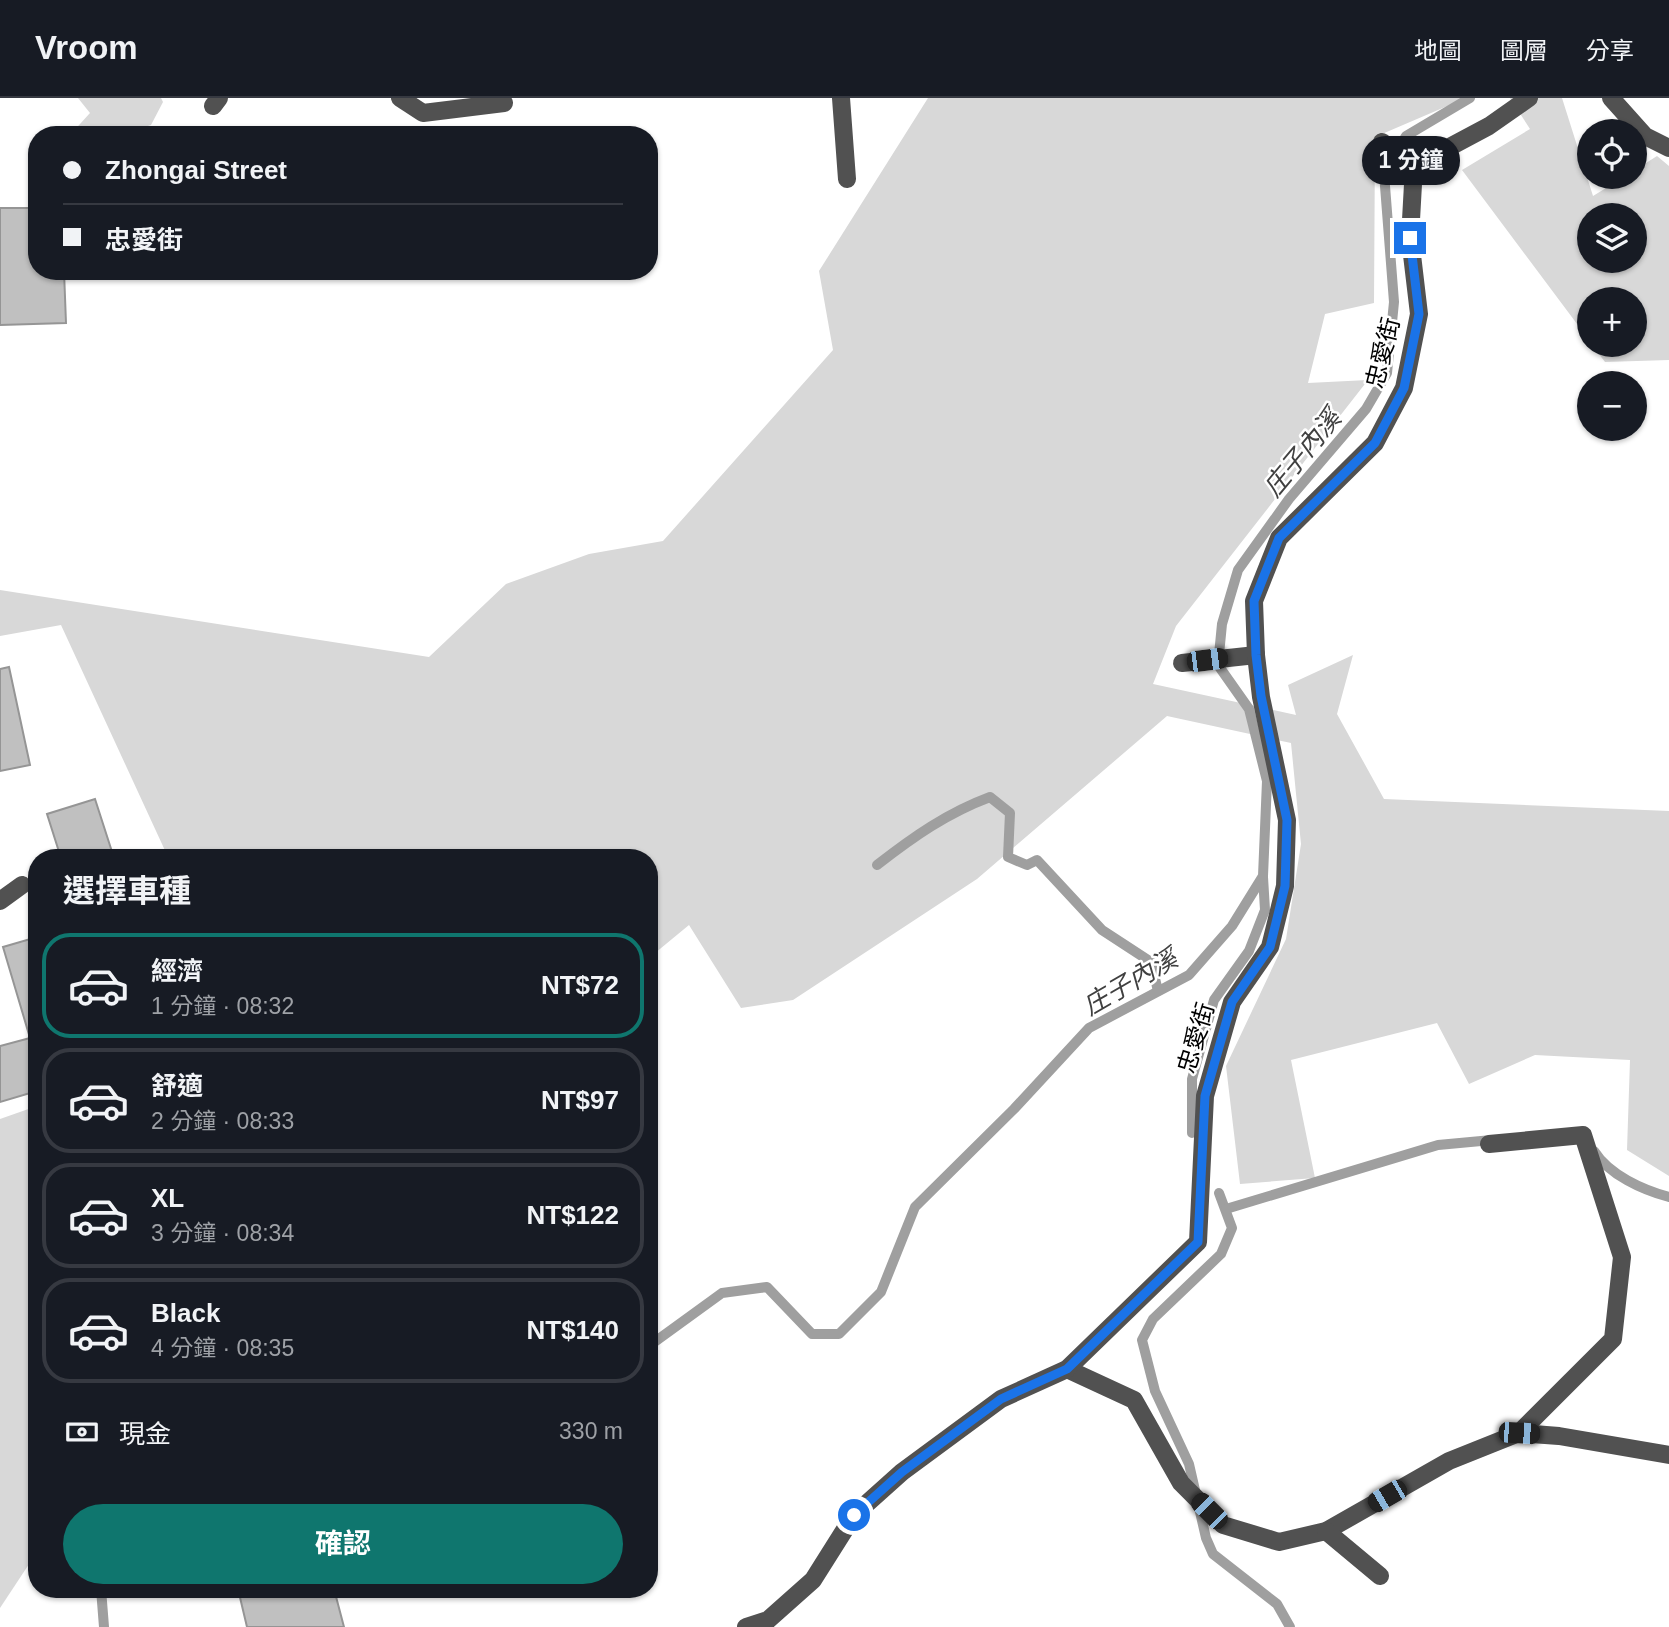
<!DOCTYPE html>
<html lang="zh-TW">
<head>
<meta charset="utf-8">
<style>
  :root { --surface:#171b24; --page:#20242c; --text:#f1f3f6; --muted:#9ea1a6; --line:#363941; --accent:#0f766e }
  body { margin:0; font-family:Arial,"Noto Sans TC",sans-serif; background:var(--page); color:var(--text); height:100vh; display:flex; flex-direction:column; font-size:26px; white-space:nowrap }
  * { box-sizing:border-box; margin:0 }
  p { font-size:23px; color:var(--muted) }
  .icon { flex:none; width:38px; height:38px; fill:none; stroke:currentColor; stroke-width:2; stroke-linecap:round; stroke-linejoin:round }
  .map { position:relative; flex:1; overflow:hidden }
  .details { position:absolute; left:28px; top:751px; width:630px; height:749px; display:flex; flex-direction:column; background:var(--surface); border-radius:28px; box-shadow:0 2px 5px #0004 }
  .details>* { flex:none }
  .hud { position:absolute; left:28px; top:28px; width:630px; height:154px; border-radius:28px; box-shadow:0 2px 5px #0004; display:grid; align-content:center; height:154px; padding:0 35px; background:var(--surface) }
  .tools { position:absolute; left:1577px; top:21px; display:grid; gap:14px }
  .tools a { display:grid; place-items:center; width:70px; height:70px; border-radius:50%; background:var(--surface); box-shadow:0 2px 5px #0004; font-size:35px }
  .end { position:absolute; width:32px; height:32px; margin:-16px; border:9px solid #1a73e8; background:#fff; box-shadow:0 0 0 4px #fff }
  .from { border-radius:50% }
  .bubble { position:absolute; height:49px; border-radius:24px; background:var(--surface); box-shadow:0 2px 5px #0004; font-size:23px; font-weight:700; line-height:49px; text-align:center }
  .car { position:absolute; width:21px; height:42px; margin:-21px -10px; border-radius:9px; box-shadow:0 0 5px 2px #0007; background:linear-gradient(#222 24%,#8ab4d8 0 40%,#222 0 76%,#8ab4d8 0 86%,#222 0) }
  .hud b { display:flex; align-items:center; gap:24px; height:66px; font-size:26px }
  .hud b+b { border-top:2px solid var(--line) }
  .hud i { width:18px; height:18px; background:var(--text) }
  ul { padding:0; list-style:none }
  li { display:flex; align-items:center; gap:21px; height:105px; margin:0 14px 10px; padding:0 21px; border:4px solid var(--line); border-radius:28px }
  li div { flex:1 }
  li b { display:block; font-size:26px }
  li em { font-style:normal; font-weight:700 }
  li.current { border-color:var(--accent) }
  li>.icon { width:63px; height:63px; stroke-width:1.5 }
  h2 { padding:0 35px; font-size:32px; line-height:84px }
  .pay { display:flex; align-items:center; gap:18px; height:77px; padding:0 35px; font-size:26px }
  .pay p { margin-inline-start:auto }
  .primary-button { display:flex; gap:14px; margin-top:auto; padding:14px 35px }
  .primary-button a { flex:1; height:80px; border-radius:42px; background:var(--accent); color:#fff; font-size:28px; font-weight:700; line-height:80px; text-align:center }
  header { display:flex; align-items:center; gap:42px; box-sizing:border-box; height:98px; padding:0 35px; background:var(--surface); border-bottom:2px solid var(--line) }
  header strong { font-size:33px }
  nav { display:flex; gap:38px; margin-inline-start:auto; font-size:24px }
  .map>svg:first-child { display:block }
</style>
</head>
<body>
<header>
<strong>Vroom</strong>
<nav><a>地圖</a><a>圖層</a><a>分享</a></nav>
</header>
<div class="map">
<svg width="1669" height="1529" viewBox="0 0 1669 1529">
  <rect width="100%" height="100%" fill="#fff"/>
  <g fill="#d8d8d8" fill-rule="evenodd">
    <polygon points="78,0 161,0 163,4 151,27 120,37 70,37 90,15"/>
    <polygon points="928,0 1466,0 1375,39 1374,205 1325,216 1308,285 1368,282 1176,528 1153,586 1296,617 1288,587 1353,557 1337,616 1384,701 1669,713 1669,1078 1627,1052 1630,962 1535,957 1469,986 1437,925 1291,962 1315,1080 1240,1086 1226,968 1286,841 1301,746 1291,645 1167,618 977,781 793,902 741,910 689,827 649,860 649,760 168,759 61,527 0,538 0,492 429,559 506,486 589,456 663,443 833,252 819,173"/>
    <path d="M1510 0H1562L1593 98 1624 79H1634L1635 72 1657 58 1669 68V262L1605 264 1592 247H1634V201H1589V242L1462 72 1530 31ZM1589 117H1634V163H1589Z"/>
    <polygon points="37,1008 37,1454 0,1510 0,1021"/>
  </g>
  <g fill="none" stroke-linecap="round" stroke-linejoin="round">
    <g stroke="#9f9f9f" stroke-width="10">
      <path d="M877 767C913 739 947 715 990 699L1010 715 1008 759 1027 767 1037 762 1102 832 1151 864 1158 893"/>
      <polyline points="1192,1035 1192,981 1214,902 1249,853 1265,812 1263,779"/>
      <path d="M1594 1053C1609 1077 1643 1092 1669 1099"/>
      <polyline points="1219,1095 1232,1130 1221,1156 1153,1221 1142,1242 1155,1293 1189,1366 1206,1440 1213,1456 1277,1506 1290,1529"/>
      <polyline points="1226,1111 1438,1047 1492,1042"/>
      <polyline points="649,1248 722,1195 767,1189 812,1236 839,1236 881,1194 915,1109 1014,1011 1089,930 1189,877 1232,828 1263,778 1267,683 1249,611 1218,567 1222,526 1238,472 1289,401 1366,311 1387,275 1394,204 1384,75 1406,38 1470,0"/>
      <polyline points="101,1491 104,1529"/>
    </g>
  </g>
  <g fill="#c0c0c0" stroke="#959595" stroke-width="2">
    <polygon points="0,110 37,110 37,173 64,173 66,225 0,227"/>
    <polygon points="9,569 30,667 0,673 0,571"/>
    <polygon points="95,701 114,760 61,760 47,716"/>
    <polygon points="37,839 37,993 0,1004 0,948 30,940 3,849"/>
    <polygon points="238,1491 334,1491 344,1529 247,1529"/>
  </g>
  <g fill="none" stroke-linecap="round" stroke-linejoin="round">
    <g stroke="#515151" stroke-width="18">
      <polyline points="400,0 423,15 504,5"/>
      <polyline points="841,0 847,81"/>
      <polyline points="1611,0 1645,38 1669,50"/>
      <polyline points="213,8 219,0"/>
      <polyline points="1382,44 1414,68"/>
      <polyline points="1182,565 1256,557"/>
      <polyline points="0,803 22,787"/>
      <polyline points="1489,1046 1583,1037 1622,1159 1613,1241 1519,1335"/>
      <polyline points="1067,1271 1134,1302 1181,1385 1223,1427 1279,1444 1326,1433 1449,1363 1519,1335 1559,1338 1669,1357"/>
      <polyline points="1326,1433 1380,1478"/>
      <polyline points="746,1529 768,1522 813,1482 854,1417 902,1374 1001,1301 1067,1271 1198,1144 1205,998 1232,904 1270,849 1285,788 1287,722 1261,599 1256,557 1254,503 1279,440 1375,345 1404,290 1419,216 1410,140 1414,68 1489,28 1529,0"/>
    </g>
  </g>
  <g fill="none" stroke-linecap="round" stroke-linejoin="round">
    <polyline stroke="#1a73e8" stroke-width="9" points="854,1417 902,1374 1001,1301 1067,1271 1198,1144 1205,998 1232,904 1270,849 1285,788 1287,722 1261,598 1256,557 1254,503 1279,440 1375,345 1404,290 1419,216 1410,140"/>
  </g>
  <g text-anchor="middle" stroke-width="5" stroke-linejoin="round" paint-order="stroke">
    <g font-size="24" fill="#000" stroke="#fff">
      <text transform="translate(1383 255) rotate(-76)" y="8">忠愛街</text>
      <text transform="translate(1196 940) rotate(-73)" y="8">忠愛街</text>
    </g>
    <g font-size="26" font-style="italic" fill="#404040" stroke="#fff">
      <text transform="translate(1302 355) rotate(-50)" y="9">庄子內溪</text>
      <text transform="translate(1130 884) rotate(-30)" y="9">庄子內溪</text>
    </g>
  </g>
</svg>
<div class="tools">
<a><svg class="icon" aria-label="locate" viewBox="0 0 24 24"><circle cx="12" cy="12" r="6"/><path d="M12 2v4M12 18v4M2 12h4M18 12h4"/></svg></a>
<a><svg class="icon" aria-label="layers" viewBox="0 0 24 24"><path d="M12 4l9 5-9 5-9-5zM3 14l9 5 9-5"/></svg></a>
<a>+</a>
<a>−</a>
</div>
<i class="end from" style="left:854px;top:1417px"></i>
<i class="end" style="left:1410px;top:140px"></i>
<div class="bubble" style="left:1362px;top:38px;width:98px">1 分鐘</div>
<i class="car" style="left:1207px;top:562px;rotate:83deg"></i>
<i class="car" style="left:1519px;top:1335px;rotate:93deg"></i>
<i class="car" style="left:1387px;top:1398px;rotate:240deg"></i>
<i class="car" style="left:1209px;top:1413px;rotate:315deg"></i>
<div class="hud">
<b><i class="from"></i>Zhongai Street</b>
<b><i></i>忠愛街</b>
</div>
<section class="details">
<h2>選擇車種</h2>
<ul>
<li class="current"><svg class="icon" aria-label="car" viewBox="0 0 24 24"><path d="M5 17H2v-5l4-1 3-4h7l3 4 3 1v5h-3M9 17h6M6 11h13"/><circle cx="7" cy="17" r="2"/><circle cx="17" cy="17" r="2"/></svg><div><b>經濟</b><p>1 分鐘 · 08:32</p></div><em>NT$72</em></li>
<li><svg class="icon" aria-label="car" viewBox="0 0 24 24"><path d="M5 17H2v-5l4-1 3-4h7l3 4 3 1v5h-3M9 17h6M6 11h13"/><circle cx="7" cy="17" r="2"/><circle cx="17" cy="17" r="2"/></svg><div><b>舒適</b><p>2 分鐘 · 08:33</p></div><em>NT$97</em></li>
<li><svg class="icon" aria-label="car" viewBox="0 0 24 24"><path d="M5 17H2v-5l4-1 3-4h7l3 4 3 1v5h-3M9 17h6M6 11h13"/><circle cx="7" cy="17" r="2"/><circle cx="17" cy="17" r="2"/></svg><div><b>XL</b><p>3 分鐘 · 08:34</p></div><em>NT$122</em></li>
<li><svg class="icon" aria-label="car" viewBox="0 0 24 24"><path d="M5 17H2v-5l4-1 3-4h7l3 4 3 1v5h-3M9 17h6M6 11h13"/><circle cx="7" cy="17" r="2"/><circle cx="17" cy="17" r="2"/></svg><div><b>Black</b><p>4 分鐘 · 08:35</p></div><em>NT$140</em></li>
</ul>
<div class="pay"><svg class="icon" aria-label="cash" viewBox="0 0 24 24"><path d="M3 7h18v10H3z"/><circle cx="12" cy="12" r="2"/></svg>現金<p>330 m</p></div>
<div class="primary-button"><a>確認</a></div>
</section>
</div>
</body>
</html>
